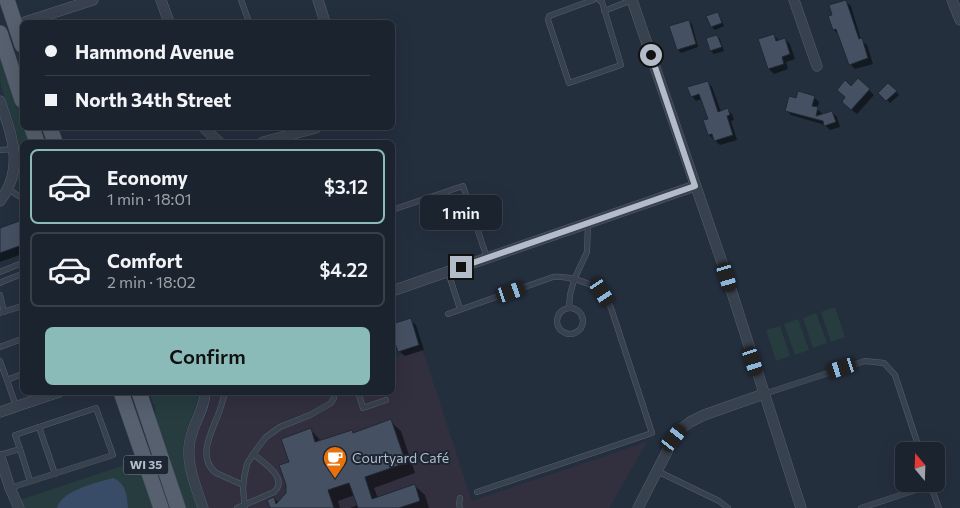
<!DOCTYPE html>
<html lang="en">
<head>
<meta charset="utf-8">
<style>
  :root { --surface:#1b232e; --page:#242b36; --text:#f1f3f6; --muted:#a0a4aa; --line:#39404a; --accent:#8bbbb9 }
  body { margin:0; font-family:Commissioner,sans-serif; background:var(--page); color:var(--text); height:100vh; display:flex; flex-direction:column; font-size:19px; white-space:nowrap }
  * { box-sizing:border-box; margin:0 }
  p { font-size:16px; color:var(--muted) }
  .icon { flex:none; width:28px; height:28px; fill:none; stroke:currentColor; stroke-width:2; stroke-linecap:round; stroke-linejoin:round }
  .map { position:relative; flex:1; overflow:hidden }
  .panel { position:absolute; left:20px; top:140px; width:375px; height:255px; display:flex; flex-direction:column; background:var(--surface); border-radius:8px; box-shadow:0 5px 20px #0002,0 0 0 1px var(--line) }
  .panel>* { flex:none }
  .top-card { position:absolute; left:20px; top:20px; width:375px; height:110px; border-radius:8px; box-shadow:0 5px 20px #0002,0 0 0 1px var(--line); display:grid; align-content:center; height:110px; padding:0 25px; background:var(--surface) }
  .needle { width:32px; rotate:341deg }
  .tools { position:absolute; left:895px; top:442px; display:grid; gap:10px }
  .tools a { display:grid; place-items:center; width:50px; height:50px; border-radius:8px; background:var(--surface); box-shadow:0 5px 20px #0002,0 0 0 1px var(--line); font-size:25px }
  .end { position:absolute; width:22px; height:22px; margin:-11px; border:6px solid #b4bcc9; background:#111; box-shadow:0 0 0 2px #111 }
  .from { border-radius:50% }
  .bubble { position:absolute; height:35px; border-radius:8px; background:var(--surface); box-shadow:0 5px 20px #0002,0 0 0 1px var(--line); font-size:16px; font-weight:600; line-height:35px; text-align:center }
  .car { position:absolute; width:15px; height:30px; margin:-15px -8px; border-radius:6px; box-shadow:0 0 4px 1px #0007; background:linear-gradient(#222 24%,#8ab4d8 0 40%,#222 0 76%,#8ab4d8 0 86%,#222 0) }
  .top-card b { display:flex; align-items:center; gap:18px; height:48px; font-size:19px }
  .top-card b+b { border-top:1px solid var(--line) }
  .top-card i { width:12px; height:12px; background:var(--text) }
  ul { padding:9px 0 0; list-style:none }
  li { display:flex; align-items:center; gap:15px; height:75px; margin:0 10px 8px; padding:0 15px; border:2px solid var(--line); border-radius:8px }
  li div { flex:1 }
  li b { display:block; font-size:19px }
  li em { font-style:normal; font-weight:600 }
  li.selected { border-color:var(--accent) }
  li>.icon { width:45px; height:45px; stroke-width:1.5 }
  .cta { display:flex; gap:10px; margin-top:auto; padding:10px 25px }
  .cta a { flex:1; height:58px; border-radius:8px; background:var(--accent); color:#111; font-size:20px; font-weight:600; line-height:58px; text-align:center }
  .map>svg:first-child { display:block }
</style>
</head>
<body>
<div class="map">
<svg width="960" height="508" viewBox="0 0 960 508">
  <rect width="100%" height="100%" fill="#242f3e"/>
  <polygon fill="#32303f" points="422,348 472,501 647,442 609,508 209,508 197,472 194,459 194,449 196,437 209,407 211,393 392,392 393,358"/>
  <g fill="#263c3f">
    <path d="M0 47 22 113V128H27L33 142H22V183L16 181C29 146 10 119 1 86 0 75 0 58 0 47Z"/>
    <polygon points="835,307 845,337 831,342 821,312"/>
    <polygon points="816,313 827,343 813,348 803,318"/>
    <polygon points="798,319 809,350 795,355 784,324"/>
    <polygon points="780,326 790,356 776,361 766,330"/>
    <path d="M149 393H199C198 406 191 416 187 429 177 456 189 482 197 508H185L157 427 155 407Z"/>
    <polygon points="140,460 156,508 25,508 20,500"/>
  </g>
  <path fill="#394c67" d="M113 478C126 483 127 495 128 508H57C62 490 96 483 113 478Z"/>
  <g fill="#0007">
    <polygon points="845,1 851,6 861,40 867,45 873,64 855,69 850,64 839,35 834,30 833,16"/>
    <polygon points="717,13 720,17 724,26 715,30 712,27"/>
    <polygon points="688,21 692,24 698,47 681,53 678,50"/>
    <polygon points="774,35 779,41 785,39 790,44 795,59 786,62 788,69 774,74 769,69 759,40"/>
    <polygon points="717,36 720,39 724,51 714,54 711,51"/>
    <polygon points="708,82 712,87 721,112 728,110 732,114 734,120 731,121 737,140 720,145 709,135 710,120 702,99 696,101 692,96"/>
    <polygon points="888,84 899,95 890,103 880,93"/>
    <polygon points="851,87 869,90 874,95 857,114 848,107"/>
    <polygon points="814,97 819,102 817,109 822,113 821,115 832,112 837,117 840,127 830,130 825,125 791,115 786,110 796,100"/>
    <polygon points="22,221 22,254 0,262 0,229"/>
    <polygon points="410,320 416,325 424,350 405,356 399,351"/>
    <polygon points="390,421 401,431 415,473 374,488 378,498 414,485 425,495 429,508 350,508 358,505 355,495 338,501 340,508 272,508 274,498 279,503 287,493 290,462 310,429 321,441 351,431 354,434"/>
  </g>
  <g fill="#455162" stroke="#1f2835">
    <polygon points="846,0 859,39 862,38 868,58 849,65 836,29 833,30 828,16 832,15 829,5"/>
    <polygon points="718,12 722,23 711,27 706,16"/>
    <polygon points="689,20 696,44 677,50 669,26"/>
    <polygon points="774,34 776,41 785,38 790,54 782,57 784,64 768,69 758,39"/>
    <polygon points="717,35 722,47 710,51 706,38"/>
    <polygon points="858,78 870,89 851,110 842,102 845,97 837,90 845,80 851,86"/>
    <polygon points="708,81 718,112 728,108 730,115 727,116 733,135 714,141 712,134 708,135 703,120 708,119 699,94 691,97 687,87"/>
    <polygon points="888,83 897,91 886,101 878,93"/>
    <polygon points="798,91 815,96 812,106 818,107 816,116 832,111 836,122 824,126 823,121 785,111 789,96 796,98"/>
    <polygon points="22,220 22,245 0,253 0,228"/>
    <polygon points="411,318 419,345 398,352 392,334 392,324"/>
    <polygon points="391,419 406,463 365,477 372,499 415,484 420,501 399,508 358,508 349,483 328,490 334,508 270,508 267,500 274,497 276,504 286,493 286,485 279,465 289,462 281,439 311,428 315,442 352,430 353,433"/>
  </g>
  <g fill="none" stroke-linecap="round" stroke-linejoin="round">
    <g stroke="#565f6c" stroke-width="6">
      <g id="lane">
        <polyline points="241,0 249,22"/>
        <polyline points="593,0 549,16 548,20 569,83 621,65 602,2 599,0"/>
        <polyline points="604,11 632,0"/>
        <polyline points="0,150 14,149"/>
        <polyline points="8,189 22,198"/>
        <polyline points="392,210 463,186 487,258"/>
        <polyline points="0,272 22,263"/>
        <polyline points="448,272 460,309"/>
        <polyline points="0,283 4,281 22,274"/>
        <polyline points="0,295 4,312"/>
        <polyline points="569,308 570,295 574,280 587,252 588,223"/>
        <circle cx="570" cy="321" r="13"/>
        <polyline points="0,313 22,306"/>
        <path d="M448 314 553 277C567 276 592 282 602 293 607 298 610 305 612 311L652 433 477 492"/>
        <polyline points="0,347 22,339"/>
        <polyline points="0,361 7,380"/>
        <path d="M225 392C223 400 221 408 218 415 211 433 197 458 216 473L243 485"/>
        <polyline points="358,392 363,408 386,400"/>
        <polyline points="764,394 865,361 884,363 895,375 920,451"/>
        <polyline points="16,406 7,380 22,374"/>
        <polyline points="39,427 55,474"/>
        <polyline points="20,449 30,481"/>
        <polyline points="0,455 20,449 15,435 96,408 113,455 10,488"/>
        <polyline points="657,471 719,501 728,508"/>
        <polyline points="930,484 939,508"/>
        <path d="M237 508 274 492C289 478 263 462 253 454"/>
        <polyline points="245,508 243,489 244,478 247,464 253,454 266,437 280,427 310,415 331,403 334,398 334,392"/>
        <polyline points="460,508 459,504 460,498"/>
        <polyline points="861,508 931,485"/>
      </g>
    </g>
    <g stroke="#565f6c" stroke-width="11">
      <g id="street">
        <polyline points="161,0 169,22"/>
        <polyline points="318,0 325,22"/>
        <polyline points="632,0 727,277 801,508"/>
        <polyline points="794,0 812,52 817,66"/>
        <polyline points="952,0 960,20"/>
        <polyline points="25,22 93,0"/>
        <path d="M0 101C12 136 25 168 0 201"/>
        <polyline points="204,128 219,142"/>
        <polyline points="263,142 316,128"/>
        <polyline points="392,291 695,186"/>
        <polyline points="0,412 59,392"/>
        <polyline points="0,457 10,488 19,508"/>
        <path d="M203 508C195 484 183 458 192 433 196 419 205 407 205 392"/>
        <polyline points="638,508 674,438 681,429 690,422 704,415 764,394"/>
      </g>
    </g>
    <g stroke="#414a57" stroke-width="16">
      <g id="primary">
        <polyline points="7,0 22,45"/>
        <polyline points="0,33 22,100"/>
        <polyline points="32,128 37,142"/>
        <polyline points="50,128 55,142"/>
        <polyline points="121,392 161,508"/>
        <polyline points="139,392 178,508"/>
      </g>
    </g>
    <use href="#lane" stroke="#38414e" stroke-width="5"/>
    <use href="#street" stroke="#38414e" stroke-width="10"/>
    <use href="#primary" stroke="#56606e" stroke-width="15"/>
  </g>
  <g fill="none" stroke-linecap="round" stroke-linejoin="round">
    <polyline stroke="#b4bcc9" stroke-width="6" points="461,267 695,186 651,55"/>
  </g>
  <defs>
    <g id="cafe-pin" transform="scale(1.25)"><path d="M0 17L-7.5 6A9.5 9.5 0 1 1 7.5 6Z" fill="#e8710a" stroke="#1d2633"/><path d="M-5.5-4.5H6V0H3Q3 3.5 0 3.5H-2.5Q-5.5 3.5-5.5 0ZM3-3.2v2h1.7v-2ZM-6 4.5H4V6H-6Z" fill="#fff"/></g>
  </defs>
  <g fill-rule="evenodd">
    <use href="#cafe-pin" x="335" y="458"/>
  </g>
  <g text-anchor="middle" stroke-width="4" stroke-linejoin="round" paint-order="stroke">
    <rect fill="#1d2633" stroke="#878f9c" stroke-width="1" x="123.5" y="455.5" width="45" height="19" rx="4"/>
    <g font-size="12" font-weight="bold" fill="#b4bcc9">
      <text x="146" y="469">WI 35</text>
    </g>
    <g font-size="14" fill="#b4bcc9" stroke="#1d2633" text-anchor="start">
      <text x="352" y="463">Courtyard Café</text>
    </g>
  </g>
</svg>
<div class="tools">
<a><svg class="needle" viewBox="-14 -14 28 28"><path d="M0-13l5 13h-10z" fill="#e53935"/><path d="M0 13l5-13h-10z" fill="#a0a4aa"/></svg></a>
</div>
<i class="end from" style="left:651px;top:55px"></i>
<i class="end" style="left:461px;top:267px"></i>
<div class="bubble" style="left:420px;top:195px;width:82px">1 min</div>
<i class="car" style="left:727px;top:277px;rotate:163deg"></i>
<i class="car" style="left:511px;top:292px;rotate:71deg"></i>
<i class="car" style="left:602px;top:292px;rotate:147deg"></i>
<i class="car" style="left:753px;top:361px;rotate:162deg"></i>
<i class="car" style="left:842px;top:368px;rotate:252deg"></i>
<i class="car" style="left:674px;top:438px;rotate:39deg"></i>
<div class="top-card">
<b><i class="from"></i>Hammond Avenue</b>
<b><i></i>North 34th Street</b>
</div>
<section class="panel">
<ul>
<li class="selected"><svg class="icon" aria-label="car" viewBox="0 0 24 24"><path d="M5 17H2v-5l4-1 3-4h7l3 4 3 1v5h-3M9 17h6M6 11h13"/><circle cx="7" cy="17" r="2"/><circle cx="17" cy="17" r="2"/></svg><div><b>Economy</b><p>1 min · 18:01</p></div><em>$3.12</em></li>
<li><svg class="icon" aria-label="car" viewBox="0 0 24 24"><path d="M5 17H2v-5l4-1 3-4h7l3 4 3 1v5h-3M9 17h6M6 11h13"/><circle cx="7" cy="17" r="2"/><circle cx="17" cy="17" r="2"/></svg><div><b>Comfort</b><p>2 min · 18:02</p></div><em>$4.22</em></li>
</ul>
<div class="cta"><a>Confirm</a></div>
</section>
</div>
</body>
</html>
